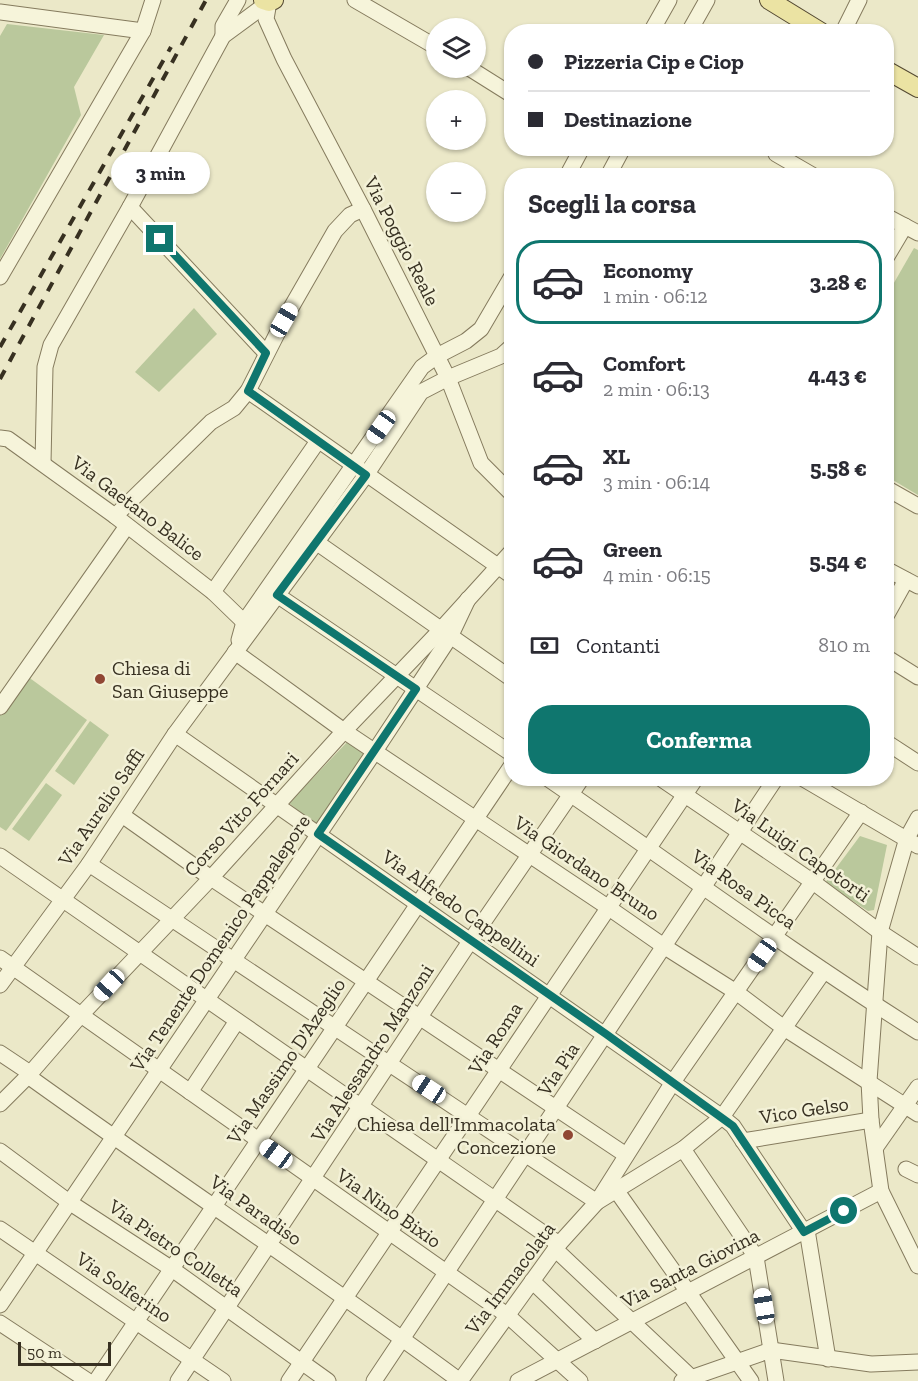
<!DOCTYPE html>
<html lang="it">
<head>
<meta charset="utf-8">
<style>
  :root { --surface:#fff; --page:#f7f7f7; --text:#2b2b33; --muted:#7c7c81; --line:#e1e1e2; --accent:#0f766e }
  body { margin:0; font-family:"Zilla Slab",serif; background:var(--page); color:var(--text); height:100vh; display:flex; flex-direction:column; font-size:22px; white-space:nowrap }
  * { box-sizing:border-box; margin:0 }
  p { font-size:20px; color:var(--muted) }
  .icon { flex:none; width:33px; height:33px; fill:none; stroke:currentColor; stroke-width:2; stroke-linecap:round; stroke-linejoin:round }
  .map { position:relative; flex:1; overflow:hidden }
  .panel { position:absolute; left:504px; top:168px; width:390px; height:618px; display:flex; flex-direction:column; background:var(--surface); border-radius:24px; box-shadow:0 2px 4px #0004 }
  .panel>* { flex:none }
  .hud { position:absolute; left:504px; top:24px; width:390px; height:132px; border-radius:24px; box-shadow:0 2px 4px #0004; display:grid; align-content:center; height:132px; padding:0 24px; background:var(--surface) }
  .tools { position:absolute; left:426px; top:18px; display:grid; gap:12px }
  .tools a { display:grid; place-items:center; width:60px; height:60px; border-radius:50%; background:var(--surface); box-shadow:0 2px 4px #0004; font-size:30px }
  .scale { position:absolute; left:18px; bottom:15px; width:93px; box-sizing:border-box; padding-left:6px; border:3px solid #373021; border-top:0; font-size:16px; line-height:21px; white-space:nowrap; color:#373021; -webkit-text-stroke:4px #f3f1d7; paint-order:stroke }
  .end { position:absolute; width:27px; height:27px; margin:-14px; border:8px solid #0f766e; background:#fff; box-shadow:0 0 0 3px #fff }
  .from { border-radius:50% }
  .bubble { position:absolute; height:42px; border-radius:21px; background:var(--surface); box-shadow:0 2px 4px #0004; font-size:20px; font-weight:800; line-height:42px; text-align:center }
  .car { position:absolute; width:18px; height:36px; margin:-18px -9px; border-radius:8px; box-shadow:0 0 4px 2px #0007; background:linear-gradient(#fff 24%,#345 0 40%,#fff 0 76%,#345 0 86%,#fff 0) }
  .hud b { display:flex; align-items:center; gap:21px; height:57px; font-size:22px }
  .hud b+b { border-top:2px solid var(--line) }
  .hud i { width:15px; height:15px; background:var(--text) }
  ul { padding:0; list-style:none }
  li { display:flex; align-items:center; gap:18px; height:84px; margin:0 12px 9px; padding:0 12px; border:3px solid transparent; border-radius:24px }
  li div { flex:1 }
  li b { display:block; font-size:22px }
  li em { font-style:normal; font-weight:800 }
  li.on { border-color:var(--accent) }
  li>.icon { width:54px; height:54px; stroke-width:1.5 }
  h2 { padding:0 24px; font-size:27px; line-height:72px }
  .pay { display:flex; align-items:center; gap:15px; height:66px; padding:0 24px; font-size:22px }
  .pay p { margin-inline-start:auto }
  .button { display:flex; gap:12px; margin-top:auto; padding:12px 24px }
  .button a { flex:1; height:69px; border-radius:24px; background:var(--accent); color:#fff; font-size:24px; font-weight:800; line-height:69px; text-align:center }
  .map>svg:first-child { display:block }
</style>
</head>
<body>
<div class="map">
<svg width="918" height="1381" viewBox="0 0 918 1381">
  <rect width="100%" height="100%" fill="#ebe8c8"/>
  <g fill="#bac89c">
    <polygon points="7,24 104,35 74,87 81,115 0,259 0,36"/>
    <polygon points="914,248 918,250 918,495 886,476 887,295"/>
    <polygon points="194,308 217,334 159,392 135,372"/>
    <polygon points="27,676 87,720 6,831 0,827 0,713"/>
    <polygon points="90,721 109,735 74,785 55,771"/>
    <polygon points="350,739 366,751 317,826 289,803"/>
    <polygon points="46,783 62,795 29,841 12,829"/>
    <polygon points="860,836 887,845 874,910 868,911 825,883"/>
  </g>
  <g fill="none" stroke-linecap="round" stroke-linejoin="round">
    <g stroke="#857b5e" stroke-width="17">
      <g id="minor">
        <polyline points="355,0 436,47"/>
        <polyline points="269,2 266,19 284,59 363,209 448,378 481,463 512,494"/>
        <polyline points="0,12 143,31"/>
        <polyline points="651,32 669,0"/>
        <polyline points="689,32 707,0"/>
        <polyline points="843,32 859,0"/>
        <polyline points="223,36 223,26 238,0"/>
        <polyline points="469,68 512,95"/>
        <polyline points="779,148 776,154 814,176"/>
        <polyline points="567,176 582,148"/>
        <polyline points="608,176 623,148"/>
        <polyline points="130,207 266,353"/>
        <polyline points="886,216 918,233"/>
        <polyline points="886,258 905,226"/>
        <polyline points="0,277 143,31 153,0"/>
        <polyline points="248,391 512,576"/>
        <polyline points="0,438 8,439 115,516 213,592 244,622"/>
        <polyline points="43,463 45,367 51,345 130,207 223,36 269,2"/>
        <polyline points="886,488 918,506"/>
        <polyline points="115,516 211,422 234,408 248,391 284,320 335,231 350,215 363,209"/>
        <polyline points="316,542 512,679"/>
        <polyline points="886,569 918,586"/>
        <polyline points="213,592 318,441"/>
        <polyline points="277,595 512,754"/>
        <polyline points="886,616 906,580"/>
        <polyline points="239,640 244,622 422,367 437,356 466,341 481,329 512,276"/>
        <polyline points="235,652 344,731 609,908 665,947 736,992 784,1028 918,1114"/>
        <polyline points="886,657 918,677"/>
        <polyline points="0,707 127,526"/>
        <polyline points="175,734 722,1117 733,1126 804,1232"/>
        <polyline points="886,742 918,763"/>
        <path d="M547 778C671 863 791 952 918 1032"/>
        <polyline points="660,778 813,882 880,932 918,957"/>
        <polyline points="802,778 918,846"/>
        <polyline points="122,815 211,878 626,1155"/>
        <polyline points="918,818 907,838 880,932 869,1081 871,1120 881,1191 918,1266"/>
        <polyline points="0,856 559,1244"/>
        <polyline points="89,864 597,1202 683,1149 722,1117 824,971"/>
        <polyline points="0,958 507,1315 580,1381"/>
        <polyline points="0,985 89,864 175,734 366,475 421,392 448,378 501,356 512,346"/>
        <polyline points="0,1053 30,1073"/>
        <path d="M28 1076C171 1179 318 1276 460 1381"/>
        <polyline points="190,1092 237,1021"/>
        <polyline points="0,1104 28,1076 80,1016 211,878 344,731 434,637 512,551"/>
        <polyline points="743,1141 871,1120"/>
        <polyline points="876,1147 918,1087"/>
        <polyline points="683,1149 756,1257 776,1381"/>
        <polyline points="0,1151 69,1202 172,1269 328,1381"/>
        <polyline points="906,1169 918,1175"/>
        <polyline points="616,1190 751,1381"/>
        <polyline points="0,1229 223,1381"/>
        <polyline points="807,1230 828,1359"/>
        <polyline points="555,1249 695,1381"/>
        <polyline points="532,1281 595,1341"/>
        <polyline points="0,1305 375,751 450,637 468,599"/>
        <polyline points="0,1323 88,1381"/>
        <polyline points="96,1381 512,765"/>
        <polyline points="178,1381 471,940 582,778"/>
        <polyline points="289,1381 696,778"/>
        <polyline points="374,1381 776,778"/>
        <polyline points="460,1381 559,1244 597,1202 673,1082 861,812"/>
        <polyline points="518,1381 881,1191"/>
        <polyline points="682,1381 771,1350 871,1364 918,1362"/>
      </g>
    </g>
    <g stroke="#544932" stroke-width="20">
      <g id="major">
        <polyline points="263,0 269,2 274,0"/>
        <polyline points="769,0 821,32"/>
        <polyline points="886,70 918,88"/>
      </g>
    </g>
    <use href="#minor" stroke="#f6f4da" stroke-width="15"/>
    <use href="#major" stroke="#ebe3a3" stroke-width="18"/>
    <g stroke="#373021" stroke-width="4" stroke-dasharray="10 10" stroke-linecap="butt">
      <polyline points="0,347 171,47"/>
      <polyline points="0,379 206,0"/>
    </g>
  </g>
  <g fill="none" stroke-linecap="round" stroke-linejoin="round">
    <polyline stroke="#0f766e" stroke-width="8" points="160,239 266,353 248,391 366,475 277,595 416,689 318,834 606,1034 733,1126 804,1232 844,1211"/>
  </g>
  <g fill="#904633" stroke="#f3f1d7" stroke-width="2">
    <circle cx="100" cy="679" r="6"/>
    <circle cx="568" cy="1135" r="6"/>
  </g>
  <g text-anchor="middle" stroke-width="5" stroke-linejoin="round" paint-order="stroke">
    <g font-size="20" fill="#373021" stroke="#f3f1d7">
      <text transform="translate(402 241) rotate(63)" y="7">Via Poggio Reale</text>
      <text transform="translate(138 508) rotate(37)" y="7">Via Gaetano Balice</text>
      <text transform="translate(101 807) rotate(-56)" y="7">Via Aurelio Saffi</text>
      <text transform="translate(241 814) rotate(-48)" y="7">Corso Vito Fornari</text>
      <text transform="translate(801 850) rotate(35)" y="7">Via Luigi Capotorti</text>
      <text transform="translate(587 868) rotate(34)" y="7">Via Giordano Bruno</text>
      <text transform="translate(744 889) rotate(35)" y="7">Via Rosa Picca</text>
      <text transform="translate(461 908) rotate(35)" y="7">Via Alfredo Cappellini</text>
      <text transform="translate(220 943) rotate(-56)" y="7">Via Tenente Domenico Pappalepore</text>
      <text transform="translate(495 1038) rotate(-57)" y="7">Via Roma</text>
      <text transform="translate(372 1053) rotate(-57)" y="7">Via Alessandro Manzoni</text>
      <text transform="translate(286 1061) rotate(-56)" y="7">Via Massimo D'Azeglio</text>
      <text transform="translate(558 1069) rotate(-57)" y="7">Via Pia</text>
      <text transform="translate(804 1110) rotate(-9)" y="7">Vico Gelso</text>
      <text transform="translate(389 1208) rotate(35)" y="7">Via Nino Bixio</text>
      <text transform="translate(256 1210) rotate(35)" y="7">Via Paradiso</text>
      <text transform="translate(176 1248) rotate(34)" y="7">Via Pietro Colletta</text>
      <text transform="translate(690 1268) rotate(-27)" y="7">Via Santa Giovina</text>
      <text transform="translate(510 1278) rotate(-53)" y="7">Via Immacolata</text>
      <text transform="translate(124 1287) rotate(34)" y="7">Via Solferino</text>
    </g>
    <g font-size="20" fill="#373021" stroke="#f3f1d7" text-anchor="start">
      <text x="112" y="675">Chiesa di<tspan x="112" dy="23">San Giuseppe</tspan></text>
      <text x="556" y="1131" text-anchor="end">Chiesa dell'Immacolata<tspan x="556" dy="23">Concezione</tspan></text>
    </g>
  </g>
</svg>
<div class="tools">
<a><svg class="icon" aria-label="layers" viewBox="0 0 24 24"><path d="M12 4l9 5-9 5-9-5zM3 14l9 5 9-5"/></svg></a>
<a>+</a>
<a>−</a>
</div>
<div class="scale">50 m</div>
<i class="end from" style="left:844px;top:1211px"></i>
<i class="end" style="left:160px;top:239px"></i>
<div class="bubble" style="left:111px;top:152px;width:99px">3 min</div>
<i class="car" style="left:284px;top:320px;rotate:30deg"></i>
<i class="car" style="left:381px;top:427px;rotate:215deg"></i>
<i class="car" style="left:762px;top:955px;rotate:215deg"></i>
<i class="car" style="left:109px;top:985px;rotate:223deg"></i>
<i class="car" style="left:429px;top:1089px;rotate:303deg"></i>
<i class="car" style="left:276px;top:1154px;rotate:306deg"></i>
<i class="car" style="left:764px;top:1306px;rotate:351deg"></i>
<div class="hud">
<b><i class="from"></i>Pizzeria Cip e Ciop</b>
<b><i></i>Destinazione</b>
</div>
<section class="panel">
<h2>Scegli la corsa</h2>
<ul>
<li class="on"><svg class="icon" aria-label="car" viewBox="0 0 24 24"><path d="M5 17H2v-5l4-1 3-4h7l3 4 3 1v5h-3M9 17h6M6 11h13"/><circle cx="7" cy="17" r="2"/><circle cx="17" cy="17" r="2"/></svg><div><b>Economy</b><p>1 min · 06:12</p></div><em>3.28 €</em></li>
<li><svg class="icon" aria-label="car" viewBox="0 0 24 24"><path d="M5 17H2v-5l4-1 3-4h7l3 4 3 1v5h-3M9 17h6M6 11h13"/><circle cx="7" cy="17" r="2"/><circle cx="17" cy="17" r="2"/></svg><div><b>Comfort</b><p>2 min · 06:13</p></div><em>4.43 €</em></li>
<li><svg class="icon" aria-label="car" viewBox="0 0 24 24"><path d="M5 17H2v-5l4-1 3-4h7l3 4 3 1v5h-3M9 17h6M6 11h13"/><circle cx="7" cy="17" r="2"/><circle cx="17" cy="17" r="2"/></svg><div><b>XL</b><p>3 min · 06:14</p></div><em>5.58 €</em></li>
<li><svg class="icon" aria-label="car" viewBox="0 0 24 24"><path d="M5 17H2v-5l4-1 3-4h7l3 4 3 1v5h-3M9 17h6M6 11h13"/><circle cx="7" cy="17" r="2"/><circle cx="17" cy="17" r="2"/></svg><div><b>Green</b><p>4 min · 06:15</p></div><em>5.54 €</em></li>
</ul>
<div class="pay"><svg class="icon" aria-label="cash" viewBox="0 0 24 24"><path d="M3 7h18v10H3z"/><circle cx="12" cy="12" r="2"/></svg>Contanti<p>810 m</p></div>
<div class="button"><a>Conferma</a></div>
</section>
</div>
</body>
</html>
